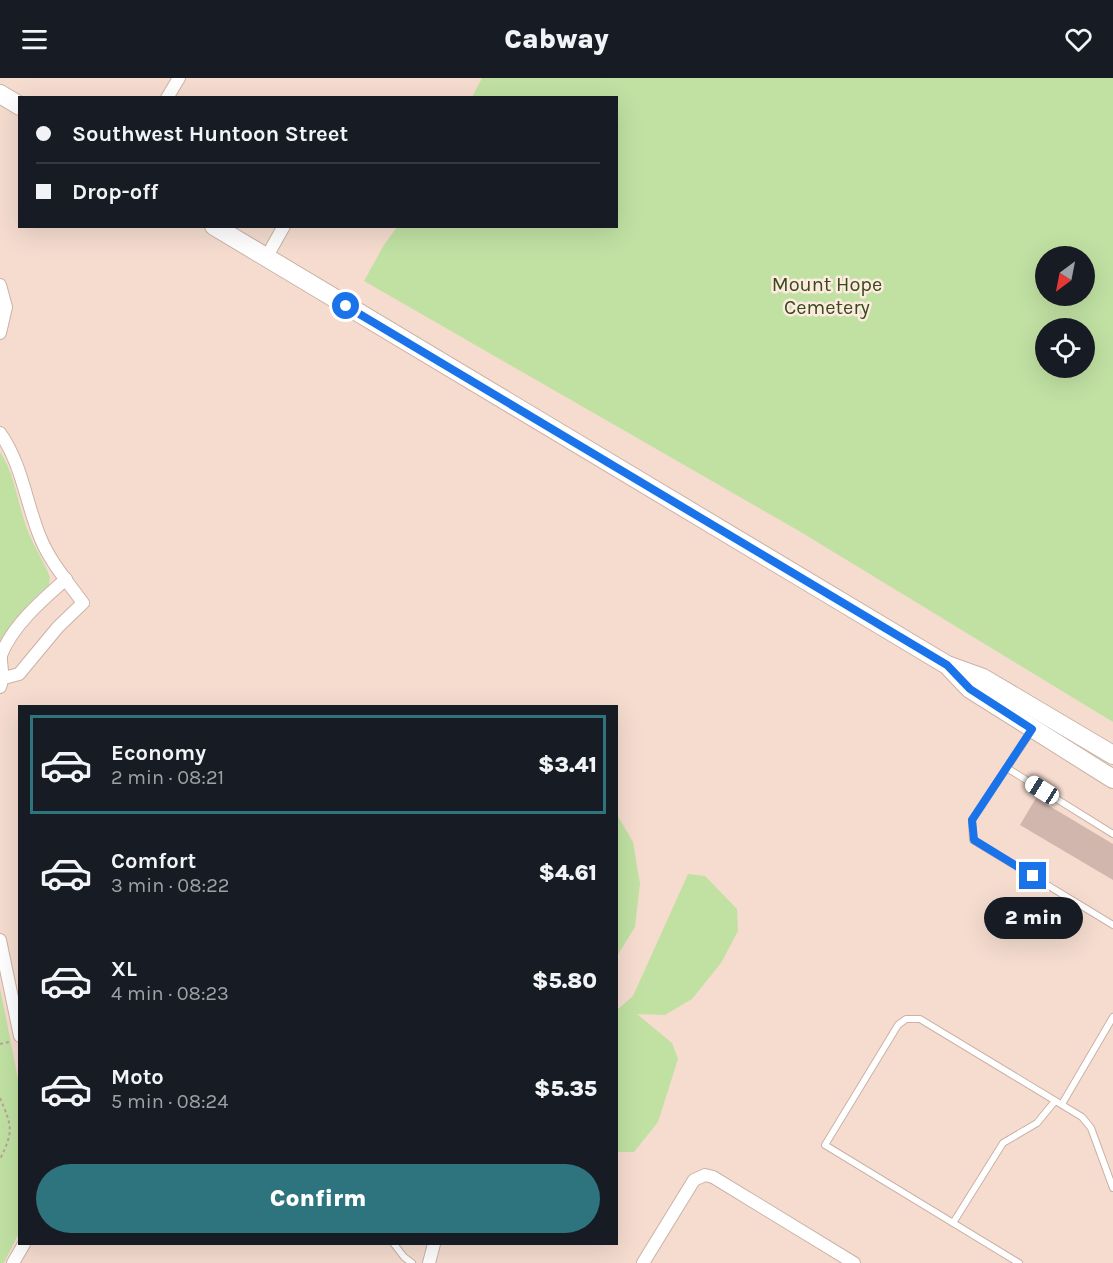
<!DOCTYPE html>
<html lang="en">
<head>
<meta charset="utf-8">
<style>
  :root { --surface:#171b24; --page:#20242c; --text:#f1f3f6; --muted:#9ea1a6; --line:#363941; --accent:#2d747f }
  body { margin:0; font-family:Karla,sans-serif; background:var(--page); color:var(--text); height:100vh; display:flex; flex-direction:column; font-size:22px; white-space:nowrap }
  * { box-sizing:border-box; margin:0 }
  p { font-size:20px; color:var(--muted) }
  .icon { flex:none; width:33px; height:33px; fill:none; stroke:currentColor; stroke-width:2; stroke-linecap:round; stroke-linejoin:round }
  .map { position:relative; flex:1; overflow:hidden }
  .drawer { position:absolute; left:18px; top:627px; width:600px; height:540px; display:flex; flex-direction:column; background:var(--surface); border-radius:0px; box-shadow:0 6px 24px #0002 }
  .drawer>* { flex:none }
  .banner { position:absolute; left:18px; top:18px; width:600px; height:132px; border-radius:0px; box-shadow:0 6px 24px #0002; display:grid; align-content:center; height:132px; padding:0 18px; background:var(--surface) }
  .needle { width:39px; rotate:212deg }
  .fabs { position:absolute; left:1035px; top:168px; display:grid; gap:12px }
  .fabs a { display:grid; place-items:center; width:60px; height:60px; border-radius:50%; background:var(--surface); box-shadow:0 6px 24px #0002; font-size:30px }
  .end { position:absolute; width:27px; height:27px; margin:-14px; border:8px solid #1a73e8; background:#fff; box-shadow:0 0 0 3px #fff }
  .from { border-radius:50% }
  .bubble { position:absolute; height:42px; border-radius:21px; background:var(--surface); box-shadow:0 6px 24px #0002; font-size:20px; font-weight:800; line-height:42px; text-align:center }
  .car { position:absolute; width:18px; height:36px; margin:-18px -9px; border-radius:8px; box-shadow:0 0 4px 2px #0007; background:linear-gradient(#fff 24%,#345 0 40%,#fff 0 76%,#345 0 86%,#fff 0) }
  .banner b { display:flex; align-items:center; gap:21px; height:57px; font-size:22px }
  .banner b+b { border-top:2px solid var(--line) }
  .banner i { width:15px; height:15px; background:var(--text) }
  ul { padding:10px 0 0; list-style:none }
  li { display:flex; align-items:center; gap:18px; height:99px; margin:0 12px 9px; padding:0 6px; border:3px solid transparent; border-radius:0px }
  li div { flex:1 }
  li b { display:block; font-size:22px }
  li em { font-style:normal; font-weight:800 }
  li.active { border-color:var(--accent) }
  li>.icon { width:54px; height:54px; stroke-width:1.5 }
  .action { display:flex; gap:12px; margin-top:auto; padding:12px 18px }
  .action a { flex:1; height:69px; border-radius:36px; background:var(--accent); color:#fff; font-size:24px; font-weight:800; line-height:69px; text-align:center }
  header { display:flex; justify-content:space-between; align-items:center; height:78px; padding:0 18px; background:var(--surface); font-size:27px; font-weight:800 }
  .map>svg:first-child { display:block }
</style>
</head>
<body>
<header><svg class="icon" aria-label="menu" viewBox="0 0 24 24"><path d="M4 6h16M4 12h16M4 18h16"/></svg>Cabway<svg class="icon" aria-label="heart" viewBox="0 0 24 24"><path d="M12 20l-8-8c-3-5 5-10 8-4 3-6 11-1 8 4z"/></svg></header>
<div class="map">
<svg width="1113" height="1185" viewBox="0 0 1113 1185">
  <rect width="100%" height="100%" fill="#f5dccf"/>
  <g fill="#c1e1a3" fill-rule="evenodd">
    <path d="M482 0H1113V644L799 453 364 203 384 167 397 149 616 148V20L472 19ZM1046 178H1084V218H1046ZM1084 250V290H1046V250Z"/>
    <path d="M0 374C15 396 17 423 26 448 32 466 43 481 50 499L49 507C29 523 14 541 0 562Z"/>
    <polygon points="616,735 633,764 640,806 635,849 617,878"/>
    <polygon points="688,796 705,798 737,831 738,853 721,885 692,921 665,937 637,936 672,965 678,981 658,1044 634,1074 617,1074 617,932 633,918"/>
    <polygon points="0,910 20,1011 19,1155 4,1185 0,1185"/>
  </g>
  <polygon fill="#d0b6ad" points="1036,720 1113,766 1113,802 1020,747"/>
  <g fill="none" stroke-linecap="round" stroke-linejoin="round">
    <g stroke="#cab2a6" stroke-width="8">
      <g id="lane">
        <polyline points="1032,652 972,742 973,762 1113,847"/>
        <polyline points="1007,690 1113,756"/>
        <polyline points="1062,1026 1113,939"/>
        <polyline points="953,1145 1003,1065 1037,1045 1055,1023"/>
        <polyline points="394,1166 404,1179 412,1185"/>
        <polyline points="1019,1185 825,1067 898,947 906,941 920,941 1082,1039 1091,1050 1113,1110"/>
      </g>
    </g>
    <g stroke="#cab2a6" stroke-width="14">
      <g id="street">
        <polyline points="167,20 179,0"/>
        <polyline points="266,180 284,148"/>
        <polyline points="0,207 6,229 0,255"/>
        <path d="M0 355C22 386 26 425 40 459 50 484 68 504 83 525L58 549 19 596 4 600"/>
        <path d="M0 609C5 597 0 587 1 577 13 547 42 522 66 501"/>
        <polyline points="0,862 20,958"/>
        <polyline points="13,1185 24,1166"/>
        <polyline points="429,1185 434,1166"/>
        <polyline points="643,1185 694,1102 705,1097 713,1099 854,1185"/>
      </g>
    </g>
    <g stroke="#cab2a6" stroke-width="20">
      <g id="secondary">
        <polyline points="0,16 20,28"/>
        <polyline points="214,148 947,587 983,600 1113,677"/>
        <polyline points="950,590 970,611 1113,701"/>
      </g>
    </g>
    <g stroke="#b7a499" stroke-width="2" stroke-dasharray="3 3" stroke-linecap="butt">
      <polyline points="0,966 9,964"/>
      <path d="M0 1020C12 1048 14 1053 0 1081"/>
    </g>
    <use href="#lane" stroke="#fff" stroke-width="6"/>
    <use href="#street" stroke="#fff" stroke-width="12"/>
    <use href="#secondary" stroke="#fff" stroke-width="18"/>
  </g>
  <g fill="none" stroke-linecap="round" stroke-linejoin="round">
    <polyline stroke="#1a73e8" stroke-width="8" points="346,228 947,587 970,611 1032,651 972,742 974,762 1033,798"/>
  </g>
  <g text-anchor="middle" stroke-width="5" stroke-linejoin="round" paint-order="stroke">
    <g font-size="20" fill="#344b18" stroke="#feeae0">
      <text x="827" y="213">Mount Hope<tspan x="827" dy="23">Cemetery</tspan></text>
    </g>
  </g>
</svg>
<div class="fabs">
<a><svg class="needle" viewBox="-14 -14 28 28"><path d="M0-13l5 13h-10z" fill="#e53935"/><path d="M0 13l5-13h-10z" fill="#9ea1a6"/></svg></a>
<a><svg class="icon" aria-label="locate" viewBox="0 0 24 24"><circle cx="12" cy="12" r="6"/><path d="M12 2v4M12 18v4M2 12h4M18 12h4"/></svg></a>
</div>
<i class="end from" style="left:346px;top:228px"></i>
<i class="end" style="left:1033px;top:798px"></i>
<div class="bubble" style="left:984px;top:819px;width:99px">2 min</div>
<i class="car" style="left:1042px;top:712px;rotate:302deg"></i>
<div class="banner">
<b><i class="from"></i>Southwest Huntoon Street</b>
<b><i></i>Drop-off</b>
</div>
<section class="drawer">
<ul>
<li class="active"><svg class="icon" aria-label="car" viewBox="0 0 24 24"><path d="M5 17H2v-5l4-1 3-4h7l3 4 3 1v5h-3M9 17h6M6 11h13"/><circle cx="7" cy="17" r="2"/><circle cx="17" cy="17" r="2"/></svg><div><b>Economy</b><p>2 min · 08:21</p></div><em>$3.41</em></li>
<li><svg class="icon" aria-label="car" viewBox="0 0 24 24"><path d="M5 17H2v-5l4-1 3-4h7l3 4 3 1v5h-3M9 17h6M6 11h13"/><circle cx="7" cy="17" r="2"/><circle cx="17" cy="17" r="2"/></svg><div><b>Comfort</b><p>3 min · 08:22</p></div><em>$4.61</em></li>
<li><svg class="icon" aria-label="car" viewBox="0 0 24 24"><path d="M5 17H2v-5l4-1 3-4h7l3 4 3 1v5h-3M9 17h6M6 11h13"/><circle cx="7" cy="17" r="2"/><circle cx="17" cy="17" r="2"/></svg><div><b>XL</b><p>4 min · 08:23</p></div><em>$5.80</em></li>
<li><svg class="icon" aria-label="car" viewBox="0 0 24 24"><path d="M5 17H2v-5l4-1 3-4h7l3 4 3 1v5h-3M9 17h6M6 11h13"/><circle cx="7" cy="17" r="2"/><circle cx="17" cy="17" r="2"/></svg><div><b>Moto</b><p>5 min · 08:24</p></div><em>$5.35</em></li>
</ul>
<div class="action"><a>Confirm</a></div>
</section>
</div>
</body>
</html>
